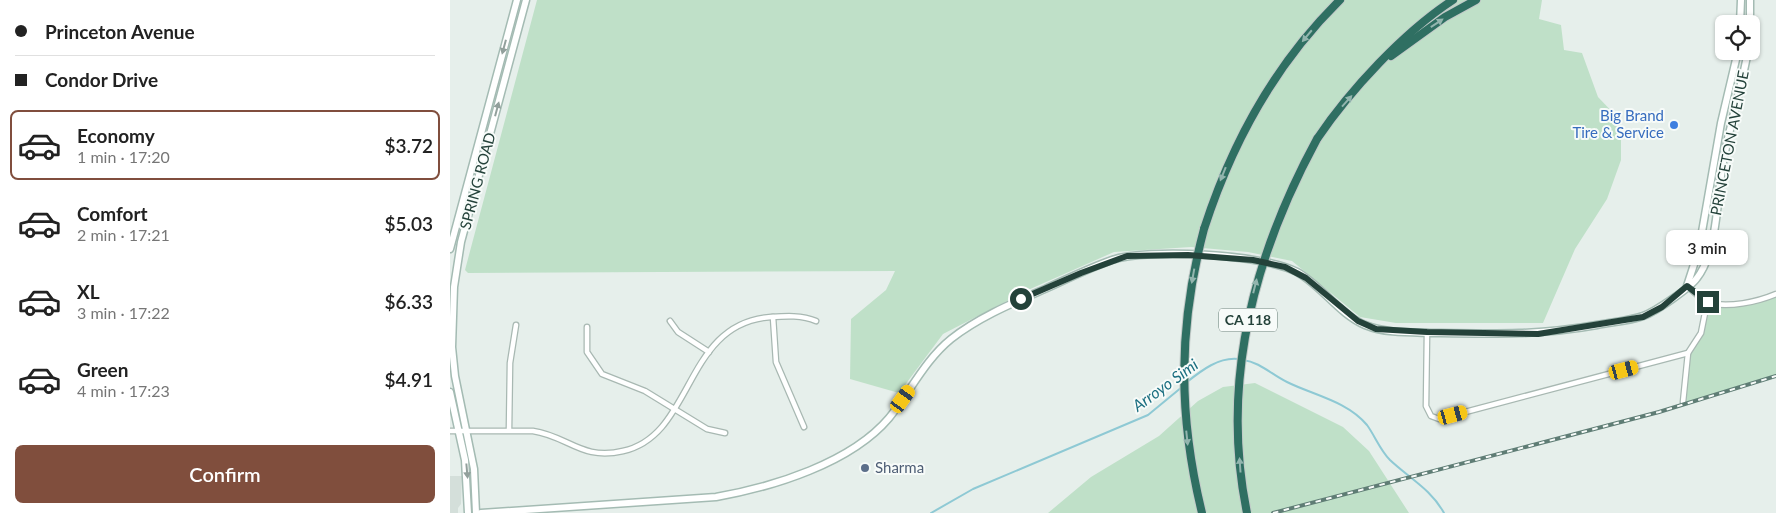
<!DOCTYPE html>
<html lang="en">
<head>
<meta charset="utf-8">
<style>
  :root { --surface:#fff; --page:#f6f6f6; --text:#222; --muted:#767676; --line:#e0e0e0; --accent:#804e3d }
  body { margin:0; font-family:Lato,sans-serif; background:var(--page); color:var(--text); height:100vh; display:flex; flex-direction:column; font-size:19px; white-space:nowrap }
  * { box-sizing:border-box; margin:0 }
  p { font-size:16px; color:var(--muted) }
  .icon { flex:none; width:28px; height:28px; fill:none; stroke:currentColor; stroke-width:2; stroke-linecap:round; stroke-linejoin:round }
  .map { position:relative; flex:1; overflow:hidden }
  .sheet { display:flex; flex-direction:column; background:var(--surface); width:450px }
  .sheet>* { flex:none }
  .hud { display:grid; align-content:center; height:110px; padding:0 15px; background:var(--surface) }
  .fabs { position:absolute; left:1265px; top:15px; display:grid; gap:10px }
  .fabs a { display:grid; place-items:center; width:45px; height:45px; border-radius:8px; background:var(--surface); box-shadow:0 1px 4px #0004; font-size:25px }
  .end { position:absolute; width:22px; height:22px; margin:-11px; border:6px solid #24423a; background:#fff; box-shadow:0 0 0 2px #fff }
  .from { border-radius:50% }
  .bubble { position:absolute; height:35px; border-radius:8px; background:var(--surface); box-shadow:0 1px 4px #0004; font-size:16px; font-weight:600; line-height:35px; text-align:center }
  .car { position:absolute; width:15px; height:30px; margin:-15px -8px; border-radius:6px; box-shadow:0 0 4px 1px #0007; background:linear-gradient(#f5c518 24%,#345 0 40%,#f5c518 0 76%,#345 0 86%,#f5c518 0) }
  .hud b { display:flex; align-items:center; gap:18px; height:48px; font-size:19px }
  .hud b+b { border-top:1px solid var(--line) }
  .hud i { width:12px; height:12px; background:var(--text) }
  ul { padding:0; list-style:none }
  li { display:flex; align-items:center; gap:15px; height:70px; margin:0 10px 8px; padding:0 5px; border:2px solid transparent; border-radius:8px }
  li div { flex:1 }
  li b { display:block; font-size:19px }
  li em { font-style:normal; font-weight:600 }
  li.on { border-color:var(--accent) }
  li>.icon { width:45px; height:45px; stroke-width:1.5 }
  .button { display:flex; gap:10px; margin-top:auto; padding:10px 15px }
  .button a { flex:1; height:58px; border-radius:8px; background:var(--accent); color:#fff; font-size:20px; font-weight:600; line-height:58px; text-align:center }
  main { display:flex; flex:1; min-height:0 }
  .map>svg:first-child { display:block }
</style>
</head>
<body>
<main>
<section class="sheet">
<div class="hud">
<b><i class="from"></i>Princeton Avenue</b>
<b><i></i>Condor Drive</b>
</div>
<ul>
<li class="on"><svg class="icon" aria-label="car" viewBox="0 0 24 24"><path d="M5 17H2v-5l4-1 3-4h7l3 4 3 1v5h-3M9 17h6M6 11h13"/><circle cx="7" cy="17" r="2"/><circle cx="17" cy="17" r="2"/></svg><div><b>Economy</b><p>1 min · 17:20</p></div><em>$3.72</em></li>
<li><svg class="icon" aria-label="car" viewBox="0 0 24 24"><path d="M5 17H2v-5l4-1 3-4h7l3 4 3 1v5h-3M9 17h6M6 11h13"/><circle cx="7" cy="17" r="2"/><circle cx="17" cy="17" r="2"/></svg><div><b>Comfort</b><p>2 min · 17:21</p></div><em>$5.03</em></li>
<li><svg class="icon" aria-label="car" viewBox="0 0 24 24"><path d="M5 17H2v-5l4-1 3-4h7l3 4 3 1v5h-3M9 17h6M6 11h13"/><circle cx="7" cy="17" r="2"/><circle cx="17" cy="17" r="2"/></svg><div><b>XL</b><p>3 min · 17:22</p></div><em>$6.33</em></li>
<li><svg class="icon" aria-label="car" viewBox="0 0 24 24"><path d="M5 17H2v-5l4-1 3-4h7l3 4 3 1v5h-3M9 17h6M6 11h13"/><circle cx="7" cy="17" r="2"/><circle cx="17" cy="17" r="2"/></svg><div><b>Green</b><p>4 min · 17:23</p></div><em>$4.91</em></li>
</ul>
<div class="button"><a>Confirm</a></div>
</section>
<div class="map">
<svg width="1326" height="513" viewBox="0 0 1326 513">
  <rect width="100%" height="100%" fill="#e6efeb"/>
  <polygon fill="#d4dfda" points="0,476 12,476 11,504 8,508 8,513 0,513"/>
  <g fill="#bfe0c8">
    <polygon points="87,0 1092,0 1089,19 1111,25 1114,50 1132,53 1148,97 1171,121 1171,160 1157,199 1125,249 1093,323 946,323 910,317 842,261 798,252 741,247 664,252 578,290 493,334 449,393 400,379 401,319 436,290 445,271 18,273 15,270"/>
    <path d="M1326 294V376L1233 406 1238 353 1247 343 1257 303C1281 304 1303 302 1326 294Z"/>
    <polygon points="805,383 893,427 919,451 959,513 598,513 641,477 709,436 748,401 773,387"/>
  </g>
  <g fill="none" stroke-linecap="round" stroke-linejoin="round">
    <g stroke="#8ec9d4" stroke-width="2">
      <path d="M793 360C810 362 822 375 837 382 863 395 897 401 917 425 925 436 930 450 940 460 959 478 981 489 994 513"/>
      <path d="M737 382C752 370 769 357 788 359"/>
      <polyline points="481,513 523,489 698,415 732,387"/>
    </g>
    <g stroke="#a8b8b2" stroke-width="7">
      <g id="street">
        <path d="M1237 286C1243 291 1252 301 1259 303 1279 308 1307 302 1326 294"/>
        <polyline points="323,317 326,362 354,427"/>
        <polyline points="220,321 228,332 259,352"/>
        <polyline points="137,327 137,352 152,374 195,391 257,429 275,433"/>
        <polyline points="977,332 976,406 981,416 989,419 1238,353"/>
        <polyline points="1233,402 1238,353 1251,333 1257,303"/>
        <polyline points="59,430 60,363 66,325"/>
        <path d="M0 431H83C118 436 132 461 173 451 245 435 233 323 321 317 336 316 352 315 366 321"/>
      </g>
    </g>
    <g stroke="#a4bbb3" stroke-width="9">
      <g id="secondary">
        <polyline points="1290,24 1291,0"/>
        <polyline points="1300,24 1300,0"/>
        <polyline points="0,249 67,0"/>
        <polyline points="1237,286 1249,249 1271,123 1288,51"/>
        <polyline points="0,392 15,460 18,513"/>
        <polyline points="26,513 24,469 5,376 2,347 4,287 11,242 76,0"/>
        <path d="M31 513 266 497C323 487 401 463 439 418 460 392 475 360 501 339 529 317 563 303 595 289 617 279 639 268 662 260 697 248 814 254 847 272 872 286 889 314 915 325 937 334 964 332 988 333 1045 334 1091 335 1147 325 1162 322 1179 321 1193 316 1205 312 1240 288 1247 278 1268 251 1267 196 1273 162 1280 125 1291 89 1298 51"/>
      </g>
    </g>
    <g stroke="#c2cac8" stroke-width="10">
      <g id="highway">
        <polyline points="941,56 995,17 1026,0"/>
        <path d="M867 139C900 90 954 32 1003 0"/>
        <path d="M754 229C782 142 825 64 890 0"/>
      </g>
    </g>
    <use href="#street" stroke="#fff" stroke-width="4.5"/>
    <use href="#secondary" stroke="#fff" stroke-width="6"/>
    <use href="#highway" stroke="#2f6f62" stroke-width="8"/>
    <g stroke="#5f7d75" stroke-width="4">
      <polyline id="rail" points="823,513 1209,412 1326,376"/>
    </g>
    <use href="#rail" stroke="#f7fbf9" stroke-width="2" stroke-dasharray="5.5" stroke-linecap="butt"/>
    <g stroke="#c2cac8" stroke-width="10" stroke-linecap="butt">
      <g id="highway-bridge">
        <path d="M752 513C728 415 728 327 754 229"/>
        <path d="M797 513C770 382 804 255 867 139"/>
      </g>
    </g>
    <use href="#highway-bridge" stroke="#2f6f62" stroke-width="8"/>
  </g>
  <defs><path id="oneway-solid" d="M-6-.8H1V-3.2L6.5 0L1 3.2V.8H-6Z" transform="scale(1.25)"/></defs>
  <g fill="#93b5ae">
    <use href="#oneway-solid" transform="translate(987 23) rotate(-34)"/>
    <use href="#oneway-solid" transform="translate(857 36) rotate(130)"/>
    <use href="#oneway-solid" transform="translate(897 101) rotate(-48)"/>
    <use href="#oneway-solid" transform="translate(773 174) rotate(112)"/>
    <use href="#oneway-solid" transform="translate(743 276) rotate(100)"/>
    <use href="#oneway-solid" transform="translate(805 286) rotate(-76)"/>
    <use href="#oneway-solid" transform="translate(737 438) rotate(84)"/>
    <use href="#oneway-solid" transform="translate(790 465) rotate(-94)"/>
  </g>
  <g fill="#92a09c">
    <use href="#oneway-solid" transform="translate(54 47) rotate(105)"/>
    <use href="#oneway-solid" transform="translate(47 109) rotate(-75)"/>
    <use href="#oneway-solid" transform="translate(17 471) rotate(85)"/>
  </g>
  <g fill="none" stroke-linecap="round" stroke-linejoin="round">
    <polyline stroke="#24423a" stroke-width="6" points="571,299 631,273 677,256 738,255 803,260 835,267 856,278 908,321 926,329 977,332 1088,334 1193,317 1212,307 1237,286 1258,302"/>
  </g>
  <circle fill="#3f7fe0" stroke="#f7fbf9" stroke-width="2" cx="1224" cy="125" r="5"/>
  <circle fill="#5c6f8a" stroke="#f7fbf9" stroke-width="2" cx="415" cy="468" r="5"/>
  <g text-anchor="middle" stroke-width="4" stroke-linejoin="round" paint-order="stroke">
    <rect fill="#f7fbf9" stroke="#637a73" stroke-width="1" x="769" y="308.5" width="58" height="23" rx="4"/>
    <g font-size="14" font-weight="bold" fill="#24423a">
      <text x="798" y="325">CA 118</text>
    </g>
    <g font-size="15" fill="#366cbe" stroke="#f7fbf9" text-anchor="end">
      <text x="1214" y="121">Big Brand<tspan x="1214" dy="17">Tire &amp; Service</tspan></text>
    </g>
    <g font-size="15" fill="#24423a" stroke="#f7fbf9">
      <text transform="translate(1280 143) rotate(-79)" y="5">PRINCETON AVENUE</text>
      <text transform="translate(28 181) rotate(-75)" y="5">SPRING ROAD</text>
    </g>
    <g font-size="15" fill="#4e5e75" stroke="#f7fbf9" text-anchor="start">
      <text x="425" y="473">Sharma</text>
    </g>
    <g font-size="16" font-style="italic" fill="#1c6f80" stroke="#f7fbf9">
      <text transform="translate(715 385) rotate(-36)" y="6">Arroyo Simi</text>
    </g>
  </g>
</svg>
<div class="fabs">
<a><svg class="icon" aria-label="locate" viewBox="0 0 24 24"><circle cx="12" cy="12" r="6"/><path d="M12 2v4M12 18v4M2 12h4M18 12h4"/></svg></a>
</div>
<i class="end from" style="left:571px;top:299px"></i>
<i class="end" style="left:1258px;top:302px"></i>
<div class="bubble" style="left:1216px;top:230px;width:82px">3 min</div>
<i class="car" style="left:1174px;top:370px;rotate:75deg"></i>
<i class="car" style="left:453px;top:399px;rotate:36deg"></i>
<i class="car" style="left:1003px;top:415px;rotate:75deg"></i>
</div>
</main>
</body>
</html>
